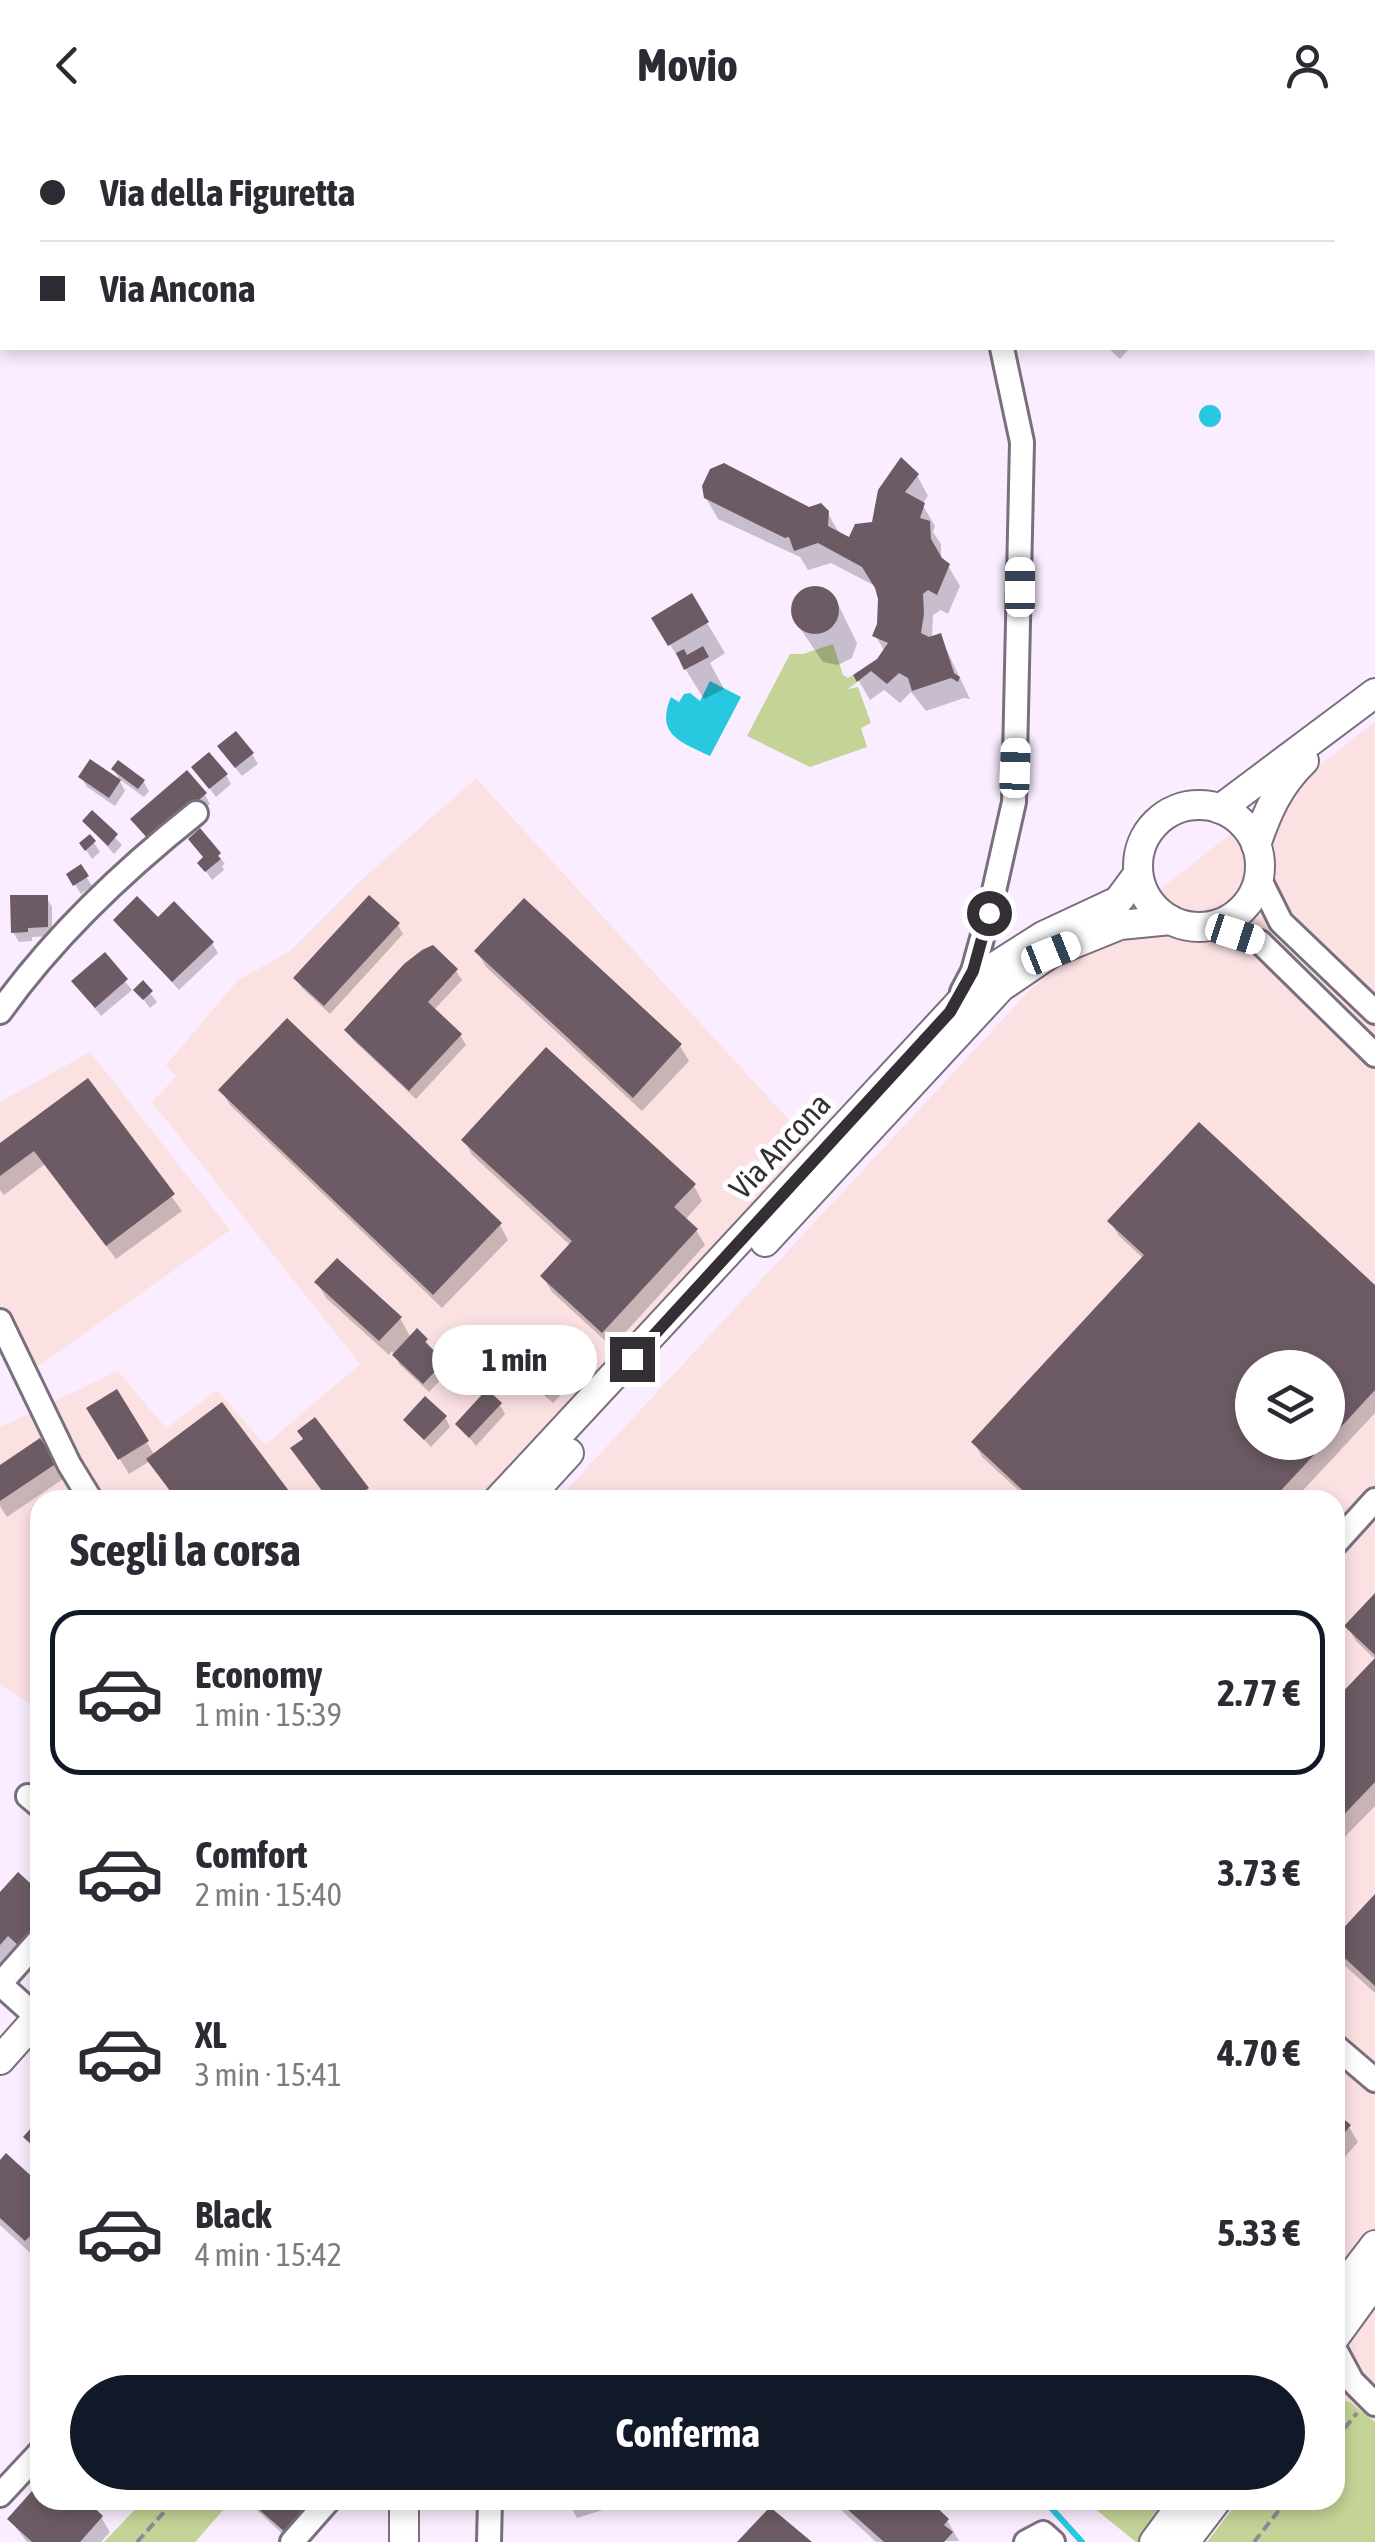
<!DOCTYPE html>
<html lang="it">
<head>
<meta charset="utf-8">
<style>
  :root { --surface:#fff; --page:#f7f7f7; --text:#2b2b33; --muted:#7c7c81; --line:#e1e1e2; --accent:#111827 }
  body { margin:0; font-family:"Asap Condensed",sans-serif; background:var(--page); color:var(--text); height:100vh; display:flex; flex-direction:column; font-size:38px; white-space:nowrap }
  * { box-sizing:border-box; margin:0 }
  p { font-size:32px; color:var(--muted) }
  .icon { flex:none; width:55px; height:55px; fill:none; stroke:currentColor; stroke-width:2; stroke-linecap:round; stroke-linejoin:round }
  .map { position:relative; flex:1; overflow:hidden }
  .sheet { position:absolute; left:30px; top:1360px; width:1315px; height:1020px; display:flex; flex-direction:column; background:var(--surface); border-radius:30px; box-shadow:0 5px 15px #0003 }
  .sheet>* { flex:none }
  .guide { position:absolute; left:0px; top:0px; width:1375px; height:220px; box-shadow:0 5px 15px #0003; display:grid; align-content:center; height:220px; padding:0 40px; background:var(--surface) }
  .fabs { position:absolute; left:1235px; top:1220px; display:grid; gap:20px }
  .fabs a { display:grid; place-items:center; width:110px; height:110px; border-radius:50%; background:var(--surface); box-shadow:0 5px 15px #0003; font-size:50px }
  .end { position:absolute; width:45px; height:45px; margin:-22px; border:12px solid #332f35; background:#fff; box-shadow:0 0 0 5px #fff }
  .from { border-radius:50% }
  .bubble { position:absolute; height:70px; border-radius:35px; background:var(--surface); box-shadow:0 5px 15px #0003; font-size:32px; font-weight:700; line-height:70px; text-align:center }
  .car { position:absolute; width:30px; height:60px; margin:-30px -15px; border-radius:12px; box-shadow:0 0 8px 2px #0007; background:linear-gradient(#fff 24%,#345 0 40%,#fff 0 76%,#345 0 86%,#fff 0) }
  .guide b { display:flex; align-items:center; gap:35px; height:95px; font-size:38px }
  .guide b+b { border-top:2px solid var(--line) }
  .guide i { width:25px; height:25px; background:var(--text) }
  ul { padding:0; list-style:none }
  li { display:flex; align-items:center; gap:30px; height:165px; margin:0 20px 15px; padding:0 20px; border:5px solid transparent; border-radius:30px }
  li div { flex:1 }
  li b { display:block; font-size:38px }
  li em { font-style:normal; font-weight:700 }
  li.on { border-color:var(--accent) }
  li>.icon { width:90px; height:90px; stroke-width:1.5 }
  h2 { padding:0 40px; font-size:45px; line-height:120px }
  .primary-button { display:flex; gap:20px; margin-top:auto; padding:20px 40px }
  .primary-button a { flex:1; height:115px; border-radius:60px; background:var(--accent); color:#fff; font-size:40px; font-weight:700; line-height:115px; text-align:center }
  header { display:flex; justify-content:space-between; align-items:center; height:130px; padding:0 40px; background:var(--surface); font-size:45px; font-weight:700 }
  .map>svg:first-child { display:block }
</style>
</head>
<body>
<header><svg class="icon" aria-label="back" viewBox="0 0 24 24"><path d="M15 5l-7 7 7 7"/></svg>Movio<svg class="icon" aria-label="person" viewBox="0 0 24 24"><circle cx="12" cy="8" r="4"/><path d="M4 21q1-7 8-7t8 7"/></svg></header>
<div class="map">
<svg width="1375" height="2412" viewBox="0 0 1375 2412">
  <rect width="100%" height="100%" fill="#faedff"/>
  <g fill="#fce1e3" fill-rule="evenodd">
    <path d="M1375 592V2292L1350 2272 1335 2269V1370H557L1030 860ZM1252 1238H1328V1312H1252Z"/>
    <polygon points="476,648 810,1013 488,1370 40,1370 40,1580 0,1555 0,1297 118,1241 166,1298 217,1260 265,1315 360,1234 152,972 176,947 166,935 238,850 289,822 360,751"/>
    <polygon points="90,922 230,1100 32,1241 0,1178 0,972"/>
  </g>
  <g fill="#c4d496">
    <polygon points="833,514 843,545 848,548 853,545 857,552 848,559 858,557 871,593 861,598 867,617 810,637 747,606 790,524 803,524"/>
    <polygon points="1335,2269 1350,2272 1375,2292 1375,2412 1207,2412 1239,2370 1335,2370"/>
    <polygon points="144,2370 232,2370 195,2412 104,2412"/>
    <polygon points="1084,2370 1179,2370 1148,2412 1136,2412"/>
  </g>
  <g fill="#28c8e0">
    <circle cx="1210" cy="286" r="11"/>
    <path d="M710 551 741 567 710 626C681 612 655 605 671 567L679 572 684 564 690 563 700 571Z"/>
  </g>
  <g fill="#0003" fill-rule="evenodd">
    <polygon points="1108,218 1130,218 1120,229"/>
    <polygon points="917,345 928,366 922,374 935,396 933,402 941,414 941,430 948,436 960,456 948,484 941,480 933,485 932,508 940,506 970,569 964,568 926,581 911,562 900,573 884,560 870,570 856,546 879,531 885,522 875,505 881,482 877,457 831,433 808,440 800,427 718,389 706,368 827,382 840,404 850,410 874,395"/>
    <polygon points="820,458 834,466 857,513 852,528 838,535 823,532 793,488 795,472 805,460"/>
    <polygon points="691,466 725,523 710,533 724,559 704,569 654,489"/>
    <polygon points="252,624 258,634 242,646 226,626"/>
    <polygon points="194,638 226,645 231,654 216,667"/>
    <polygon points="114,640 143,651 149,661 144,667 119,649"/>
    <polygon points="81,647 120,651 125,661 115,676 87,657"/>
    <polygon points="205,665 210,674 157,719 139,698"/>
    <polygon points="92,684 122,715 114,724 85,692"/>
    <polygon points="200,702 225,734 222,736 224,740 212,750 200,733 205,729 191,710"/>
    <polygon points="94,713 100,722 92,729 82,714"/>
    <polygon points="80,737 92,756 81,764 69,745"/>
    <polygon points="46,767 52,777 52,806 32,807 32,811 19,812 13,802"/>
    <polygon points="116,790 158,790 212,813 218,823 179,860"/>
    <polygon points="398,795 403,804 330,884 302,858 296,849"/>
    <polygon points="477,822 680,916 689,931 642,981 486,837"/>
    <polygon points="104,826 132,860 101,886 74,852"/>
    <polygon points="456,841 462,850 433,881 460,905 466,915 416,969 353,910 347,901"/>
    <polygon points="143,854 157,872 150,878 136,860"/>
    <polygon points="88,951 182,1081 116,1129 45,1034 4,1065 0,1060 0,1016"/>
    <polygon points="221,960 500,1095 508,1110 442,1178 230,975"/>
    <polygon points="464,1010 694,1056 702,1071 685,1090 696,1100 705,1115 612,1217 552,1162 543,1147 571,1116 472,1025"/>
    <path d="M1110 1091 1375 1158V1283L1294 1370H1029L982 1327 974 1312 1144 1129 1119 1106ZM1252 1238H1328V1312H1252Z"/>
    <polygon points="317,1153 400,1188 411,1208 426,1211 448,1242 429,1262 400,1235 392,1221 389,1225 326,1168"/>
    <polygon points="572,1237 578,1247 553,1273 526,1249 521,1239"/>
    <polygon points="116,1262 155,1326 290,1366 292,1370 176,1370 150,1331 129,1344 89,1279"/>
    <polygon points="500,1275 505,1284 476,1316 458,1294"/>
    <polygon points="445,1287 450,1297 431,1317 406,1290"/>
    <polygon points="315,1291 367,1360 373,1370 329,1370 302,1334 293,1319 305,1310"/>
    <polygon points="55,1334 63,1349 7,1387 0,1376 0,1338"/>
    <polygon points="1375,1467 1375,1529 1356,1511 1347,1496"/>
    <polygon points="1375,1532 1375,1676 1335,1717 1335,1573"/>
    <polygon points="40,1543 40,1563 34,1553"/>
    <polygon points="0,1766 40,1766 40,1834 25,1820 6,1841 0,1835"/>
    <polygon points="1375,1768 1375,1863 1344,1835 1335,1819 1335,1811"/>
    <polygon points="1335,1985 1349,1997 1358,2012 1335,2038"/>
    <polygon points="0,2033 40,2058 38,2130 0,2095"/>
    <polygon points="40,2356 40,2370 82,2370 101,2387 110,2402 101,2412 27,2412 10,2390"/>
    <polygon points="246,2370 334,2370 291,2412"/>
    <polygon points="567,2370 635,2370 577,2388"/>
    <polygon points="830,2370 925,2370 947,2390 959,2411 876,2412"/>
  </g>
  <g fill="none" stroke-linecap="round" stroke-linejoin="round">
    <polyline stroke="#28c8e0" stroke-width="6" points="1044,2370 1082,2412"/>
  </g>
  <g fill="#6c5b64">
    <polygon points="901,327 919,344 905,362 925,373 920,388 930,391 931,409 942,428 950,434 937,465 928,460 923,464 924,484 921,503 929,507 941,503 954,543 960,547 958,552 951,548 912,561 908,548 899,543 887,554 871,541 857,552 853,545 877,529 888,513 872,506 877,494 878,469 875,458 862,437 818,413 794,421 789,407 785,408 704,368 702,356 710,339 724,333 809,377 821,373 829,381 828,396 849,407 855,394 872,392 878,360"/>
    <circle cx="815" cy="480" r="24"/>
    <polygon points="692,463 709,492 668,516 651,488"/>
    <polygon points="703,516 709,527 684,540 676,523 684,519 687,525"/>
    <polygon points="236,601 254,623 235,638 217,616"/>
    <polygon points="209,622 228,644 209,659 191,637"/>
    <polygon points="90,629 121,650 109,668 78,647"/>
    <polygon points="118,630 145,650 138,659 111,639"/>
    <polygon points="187,640 207,663 150,711 130,689"/>
    <polygon points="92,680 118,704 108,716 82,691"/>
    <polygon points="200,698 221,723 218,726 221,729 205,742 197,733 203,727 188,709"/>
    <polygon points="90,704 96,711 85,721 79,713"/>
    <polygon points="81,734 89,746 73,756 66,744"/>
    <polygon points="10,765 48,765 48,797 28,798 28,802 11,803"/>
    <polygon points="369,765 400,793 324,876 293,848"/>
    <polygon points="137,766 158,787 174,771 214,812 172,852 113,790"/>
    <polygon points="524,768 682,914 633,968 474,821"/>
    <polygon points="433,815 458,839 428,872 462,904 409,961 344,900 404,834 422,820"/>
    <polygon points="105,822 128,849 95,878 71,851"/>
    <polygon points="143,850 153,861 143,870 133,860"/>
    <polygon points="287,888 502,1093 433,1165 218,960"/>
    <polygon points="546,917 696,1054 674,1077 698,1099 602,1203 540,1146 572,1111 461,1010"/>
    <polygon points="88,948 175,1064 106,1116 34,1021 0,1046 0,1013"/>
    <polygon points="1199,992 1375,1155 1375,1260 1328,1311 1328,1238 1252,1238 1252,1312 1326,1312 1272,1370 1033,1370 971,1312 1144,1125 1107,1091"/>
    <polygon points="337,1128 402,1187 379,1211 314,1152"/>
    <polygon points="417,1198 428,1209 425,1212 445,1231 423,1254 392,1225"/>
    <polygon points="545,1209 574,1236 547,1266 518,1239"/>
    <polygon points="117,1259 149,1311 118,1330 86,1278"/>
    <polygon points="487,1259 502,1273 469,1308 455,1294"/>
    <polygon points="425,1266 447,1286 424,1310 403,1290"/>
    <polygon points="222,1272 292,1365 285,1370 177,1370 146,1329"/>
    <polygon points="315,1287 369,1358 354,1370 329,1370 290,1318 303,1309 297,1301"/>
    <polygon points="40,1308 57,1333 0,1371 0,1335"/>
    <polygon points="1375,1463 1375,1525 1344,1496"/>
    <polygon points="1375,1528 1375,1652 1335,1694 1335,1570"/>
    <polygon points="18,1742 40,1762 40,1835 8,1806 0,1815 0,1762"/>
    <polygon points="1375,1764 1375,1856 1335,1819 1335,1807"/>
    <polygon points="1335,1982 1351,1995 1335,2014"/>
    <polygon points="40,1988 40,2022 23,2007"/>
    <polygon points="6,2023 40,2054 40,2096 25,2111 0,2088 0,2030"/>
    <polygon points="40,2352 40,2370 86,2370 103,2386 80,2412 32,2412 7,2389"/>
    <polygon points="248,2370 315,2370 286,2403"/>
    <polygon points="837,2370 929,2370 949,2389 944,2395 953,2402 944,2412 884,2412"/>
    <polygon points="770,2377 812,2412 737,2412"/>
  </g>
  <g fill="none" stroke-linecap="round" stroke-linejoin="round">
    <g stroke="#796f7e" stroke-width="28">
      <g id="minor">
        <polyline points="973,0 973,2"/>
        <polyline points="1259,748 1281,792 1375,882"/>
        <polyline points="1210,796 1260,812 1375,925"/>
        <polyline points="962,862 973,841 989,783 1014,672 1022,312 1002,218"/>
        <path d="M0 882C54 806 123 741 196 683"/>
        <polyline points="0,1191 69,1334 91,1370"/>
        <polyline points="1335,1414 1375,1370"/>
        <polyline points="28,1666 40,1676"/>
        <polyline points="0,1854 40,1809"/>
        <polyline points="0,1854 38,1888"/>
        <polyline points="1335,1916 1375,1950"/>
        <polyline points="1337,2223 1352,2251 1375,2274"/>
        <polyline points="0,2365 40,2322"/>
        <polyline points="292,2412 329,2370"/>
        <polyline points="489,2412 490,2370"/>
        <polyline points="1026,2412 1043,2403 1053,2412"/>
      </g>
    </g>
    <g stroke="#796f7e" stroke-width="32">
      <g id="major">
        <circle cx="1199" cy="736" r="61"/>
        <polyline points="1220,679 1375,563"/>
        <path d="M1256 715C1267 682 1279 655 1304 631"/>
        <polyline points="765,1112 1001,857 1051,823 1120,795 1171,790"/>
        <polyline points="498,1370 991,839 1043,806 1118,771 1138,744"/>
        <polyline points="526,1370 569,1323"/>
        <polyline points="0,1930 40,1885"/>
        <polyline points="1335,2167 1375,2115"/>
        <polyline points="1335,2207 1375,2152"/>
        <polyline points="404,2370 404,2412"/>
        <polyline points="1154,2412 1185,2370"/>
        <polyline points="1185,2412 1217,2370"/>
      </g>
    </g>
    <g stroke="#928a96" stroke-width="4" stroke-dasharray="10 5" stroke-linecap="butt">
      <polyline points="1335,2310 1357,2283"/>
      <polyline points="137,2412 175,2370"/>
      <polyline points="1254,2412 1287,2370"/>
    </g>
    <use href="#minor" stroke="#fff" stroke-width="22"/>
    <use href="#major" stroke="#fff" stroke-width="28"/>
  </g>
  <g fill="none" stroke-linecap="round" stroke-linejoin="round">
    <polyline stroke="#332f35" stroke-width="12" points="632,1229 950,882 973,841 989,783"/>
  </g>
  <g text-anchor="middle" stroke-width="10" stroke-linejoin="round" paint-order="stroke">
    <g font-size="32" fill="#332f35" stroke="#fff">
      <text transform="translate(780 1016) rotate(-47)" y="11">Via Ancona</text>
    </g>
  </g>
</svg>
<div class="fabs">
<a><svg class="icon" aria-label="layers" viewBox="0 0 24 24"><path d="M12 4l9 5-9 5-9-5zM3 14l9 5 9-5"/></svg></a>
</div>
<i class="end from" style="left:989px;top:783px"></i>
<i class="end" style="left:632px;top:1229px"></i>
<div class="bubble" style="left:432px;top:1195px;width:165px">1 min</div>
<i class="car" style="left:1020px;top:457px;rotate:0deg"></i>
<i class="car" style="left:1015px;top:638px;rotate:2deg"></i>
<i class="car" style="left:1235px;top:804px;rotate:108deg"></i>
<i class="car" style="left:1051px;top:823px;rotate:68deg"></i>
<div class="guide">
<b><i class="from"></i>Via della Figuretta</b>
<b><i></i>Via Ancona</b>
</div>
<section class="sheet">
<h2>Scegli la corsa</h2>
<ul>
<li class="on"><svg class="icon" aria-label="car" viewBox="0 0 24 24"><path d="M5 17H2v-5l4-1 3-4h7l3 4 3 1v5h-3M9 17h6M6 11h13"/><circle cx="7" cy="17" r="2"/><circle cx="17" cy="17" r="2"/></svg><div><b>Economy</b><p>1 min · 15:39</p></div><em>2.77 €</em></li>
<li><svg class="icon" aria-label="car" viewBox="0 0 24 24"><path d="M5 17H2v-5l4-1 3-4h7l3 4 3 1v5h-3M9 17h6M6 11h13"/><circle cx="7" cy="17" r="2"/><circle cx="17" cy="17" r="2"/></svg><div><b>Comfort</b><p>2 min · 15:40</p></div><em>3.73 €</em></li>
<li><svg class="icon" aria-label="car" viewBox="0 0 24 24"><path d="M5 17H2v-5l4-1 3-4h7l3 4 3 1v5h-3M9 17h6M6 11h13"/><circle cx="7" cy="17" r="2"/><circle cx="17" cy="17" r="2"/></svg><div><b>XL</b><p>3 min · 15:41</p></div><em>4.70 €</em></li>
<li><svg class="icon" aria-label="car" viewBox="0 0 24 24"><path d="M5 17H2v-5l4-1 3-4h7l3 4 3 1v5h-3M9 17h6M6 11h13"/><circle cx="7" cy="17" r="2"/><circle cx="17" cy="17" r="2"/></svg><div><b>Black</b><p>4 min · 15:42</p></div><em>5.33 €</em></li>
</ul>
<div class="primary-button"><a>Conferma</a></div>
</section>
</div>
</body>
</html>
